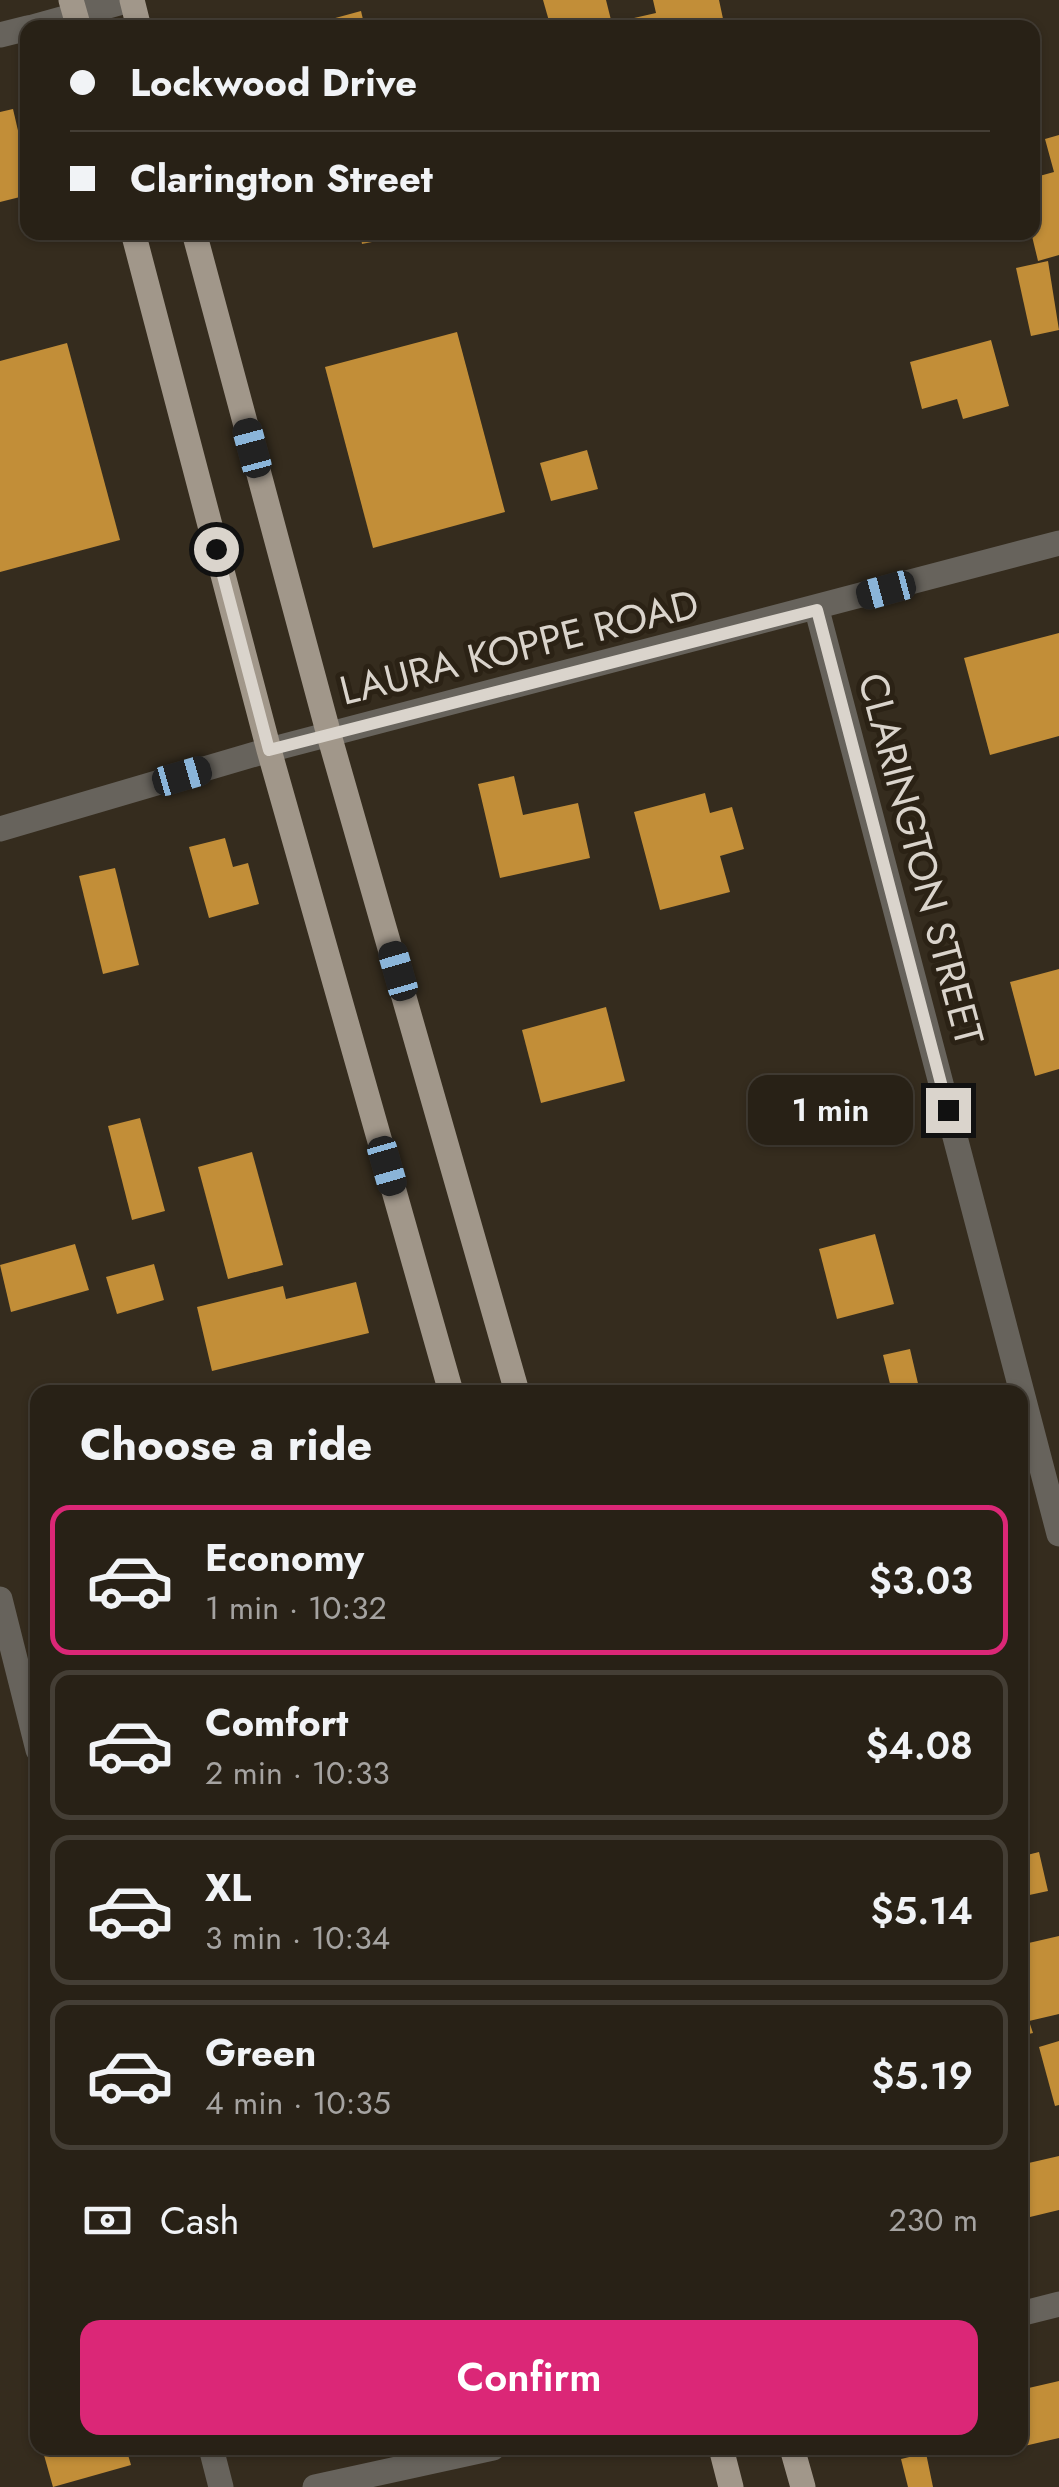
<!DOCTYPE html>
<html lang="en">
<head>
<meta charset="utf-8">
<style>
  :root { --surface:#282116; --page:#342e23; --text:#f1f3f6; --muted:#a5a3a1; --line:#443e35; --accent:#db2777 }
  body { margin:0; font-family:Jost,sans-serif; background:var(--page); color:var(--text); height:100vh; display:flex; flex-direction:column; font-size:38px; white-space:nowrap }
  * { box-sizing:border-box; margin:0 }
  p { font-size:32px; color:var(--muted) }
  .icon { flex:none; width:55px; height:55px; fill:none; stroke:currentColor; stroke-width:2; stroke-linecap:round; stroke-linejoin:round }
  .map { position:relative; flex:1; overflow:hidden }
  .drawer { position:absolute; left:30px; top:1385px; width:998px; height:1070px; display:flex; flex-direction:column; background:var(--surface); border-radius:20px; box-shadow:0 2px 8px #0004,0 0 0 2px var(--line) }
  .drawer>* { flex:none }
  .banner { position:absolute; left:20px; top:20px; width:1020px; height:220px; border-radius:20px; box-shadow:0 2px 8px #0004,0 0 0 2px var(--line); display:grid; align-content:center; height:220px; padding:0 50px; background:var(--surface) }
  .end { position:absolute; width:45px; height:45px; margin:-22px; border:12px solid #dad4cc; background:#111; box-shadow:0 0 0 5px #111 }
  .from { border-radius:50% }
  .bubble { position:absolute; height:70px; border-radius:20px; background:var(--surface); box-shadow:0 2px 8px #0004,0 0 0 2px var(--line); font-size:32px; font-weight:600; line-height:70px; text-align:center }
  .car { position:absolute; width:30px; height:60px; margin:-30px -15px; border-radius:12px; box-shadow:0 0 8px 2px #0007; background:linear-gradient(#222 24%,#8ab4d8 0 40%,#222 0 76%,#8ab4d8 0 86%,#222 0) }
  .banner b { display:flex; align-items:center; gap:35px; height:95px; font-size:38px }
  .banner b+b { border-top:2px solid var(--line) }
  .banner i { width:25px; height:25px; background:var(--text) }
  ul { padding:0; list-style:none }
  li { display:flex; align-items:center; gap:30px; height:150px; margin:0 20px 15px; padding:0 30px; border:5px solid var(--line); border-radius:20px }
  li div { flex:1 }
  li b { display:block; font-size:38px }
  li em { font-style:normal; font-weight:600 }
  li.selected { border-color:var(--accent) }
  li>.icon { width:90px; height:90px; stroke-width:1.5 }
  h2 { padding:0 50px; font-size:45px; line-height:120px }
  .pay { display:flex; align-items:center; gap:25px; height:110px; padding:0 50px; font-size:38px }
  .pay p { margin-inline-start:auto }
  .primary-button { display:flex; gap:20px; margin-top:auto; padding:20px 50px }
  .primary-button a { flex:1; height:115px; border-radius:20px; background:var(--accent); color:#fff; font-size:40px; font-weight:600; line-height:115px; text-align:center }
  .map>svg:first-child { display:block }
</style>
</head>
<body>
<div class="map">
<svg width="1059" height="2487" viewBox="0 0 1059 2487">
  <rect width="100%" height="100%" fill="#352c1e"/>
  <g fill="#c28e38">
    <polygon points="543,0 606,0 613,28 551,28"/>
    <polygon points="653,0 719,0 725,28 636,28 634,18 656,13"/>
    <polygon points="361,11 365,28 307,28 306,26"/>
    <polygon points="13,109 28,174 28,195 0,202 0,112"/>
    <polygon points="1059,135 1059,255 1038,261 1031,232 1032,178 1054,172 1045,139"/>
    <polygon points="360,232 412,232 412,234 362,244"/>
    <polygon points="1048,261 1059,330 1031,336 1016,268"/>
    <polygon points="457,332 505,512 373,548 325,367"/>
    <polygon points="991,340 1009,406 963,419 957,399 922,409 910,362"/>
    <polygon points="67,343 120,540 0,572 0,361"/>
    <polygon points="587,450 598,489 551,501 540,463"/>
    <polygon points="1059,633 1059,736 990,755 964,658"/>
    <polygon points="514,776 523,815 578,803 590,858 500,878 478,784"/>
    <polygon points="705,793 710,813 732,807 744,849 720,856 730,892 660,910 634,812"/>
    <polygon points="225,838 233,867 248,863 259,904 209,918 189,847"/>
    <polygon points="115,868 139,965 103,974 79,876"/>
    <polygon points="1059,969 1059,1069 1035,1076 1010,982"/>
    <polygon points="606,1007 625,1081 541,1103 522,1030"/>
    <polygon points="140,1118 165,1211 132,1220 108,1126"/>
    <polygon points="252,1152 283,1265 228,1279 198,1167"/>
    <polygon points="875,1234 894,1304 837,1319 819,1249"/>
    <polygon points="75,1244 89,1290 11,1312 0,1265"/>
    <polygon points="154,1264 164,1300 117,1314 106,1277"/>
    <polygon points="356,1282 369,1333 212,1371 197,1307 283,1286 286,1299"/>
    <polygon points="910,1349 920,1392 892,1392 883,1355"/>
    <polygon points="1020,1831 1027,1855 1039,1852 1048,1891 1020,1897"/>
    <polygon points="1059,1936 1059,2014 1029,2021 1033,2033 1020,2036 1020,1945"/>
    <polygon points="1059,2041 1059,2105 1055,2106 1039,2047"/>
    <polygon points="1059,2156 1059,2210 1030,2217 1020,2165"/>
    <polygon points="1059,2381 1059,2438 1020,2447 1020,2390"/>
    <polygon points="42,2448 126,2448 131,2465 53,2487"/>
    <polygon points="926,2453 933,2487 908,2487 901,2459"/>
  </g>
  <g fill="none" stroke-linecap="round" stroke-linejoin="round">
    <g stroke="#67635c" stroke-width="25">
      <polyline points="29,28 130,0"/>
      <polyline points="0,35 28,28"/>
      <polyline points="817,610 1059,1534"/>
      <polyline points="0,829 269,750 1059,543"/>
      <polyline points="0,1599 38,1750"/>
      <polyline points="1020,2314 1059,2304"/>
      <polyline points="211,2448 221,2487"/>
      <polyline points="315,2487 493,2448"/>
    </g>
    <g stroke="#a1978a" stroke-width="25">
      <polyline points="71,0 79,28"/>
      <polyline points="132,0 139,28"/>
      <polyline points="133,232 269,750 451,1392"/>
      <polyline points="194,232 329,735 517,1392"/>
      <polyline points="721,2448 731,2487"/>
      <polyline points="792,2448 803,2487"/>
    </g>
  </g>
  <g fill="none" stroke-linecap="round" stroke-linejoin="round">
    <polyline stroke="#dad4cc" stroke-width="12" points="216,549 269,750 817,610 948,1110"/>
  </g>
  <g text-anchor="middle" stroke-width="10" stroke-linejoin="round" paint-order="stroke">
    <g font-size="40" fill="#dad4cc" stroke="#2b2215">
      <text transform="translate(519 647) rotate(-14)" y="14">LAURA KOPPE ROAD</text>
      <text transform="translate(921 859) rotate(75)" y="14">CLARINGTON STREET</text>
    </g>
  </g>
</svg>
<i class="end from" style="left:216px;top:549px"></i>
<i class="end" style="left:948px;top:1110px"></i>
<div class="bubble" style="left:748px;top:1075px;width:165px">1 min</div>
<i class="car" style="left:252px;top:448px;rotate:345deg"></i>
<i class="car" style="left:886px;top:590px;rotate:255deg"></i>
<i class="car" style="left:182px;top:776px;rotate:74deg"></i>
<i class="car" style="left:398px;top:971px;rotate:344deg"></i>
<i class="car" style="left:387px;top:1166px;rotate:164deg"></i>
<div class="banner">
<b><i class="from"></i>Lockwood Drive</b>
<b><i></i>Clarington Street</b>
</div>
<section class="drawer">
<h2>Choose a ride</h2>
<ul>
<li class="selected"><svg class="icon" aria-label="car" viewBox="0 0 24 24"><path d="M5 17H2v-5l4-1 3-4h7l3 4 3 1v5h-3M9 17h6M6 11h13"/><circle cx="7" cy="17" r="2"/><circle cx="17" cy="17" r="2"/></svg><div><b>Economy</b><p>1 min · 10:32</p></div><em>$3.03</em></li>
<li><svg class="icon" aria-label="car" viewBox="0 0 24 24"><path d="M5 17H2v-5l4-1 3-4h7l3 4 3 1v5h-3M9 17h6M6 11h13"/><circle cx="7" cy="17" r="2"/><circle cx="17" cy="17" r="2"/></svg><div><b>Comfort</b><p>2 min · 10:33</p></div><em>$4.08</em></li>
<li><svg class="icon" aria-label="car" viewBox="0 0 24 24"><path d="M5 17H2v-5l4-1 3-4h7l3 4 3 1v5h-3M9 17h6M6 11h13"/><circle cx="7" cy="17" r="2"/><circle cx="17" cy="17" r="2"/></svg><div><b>XL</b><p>3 min · 10:34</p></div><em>$5.14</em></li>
<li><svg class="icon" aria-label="car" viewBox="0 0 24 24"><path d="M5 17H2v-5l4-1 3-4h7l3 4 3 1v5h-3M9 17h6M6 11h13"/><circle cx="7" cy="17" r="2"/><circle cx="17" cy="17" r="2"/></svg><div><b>Green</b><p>4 min · 10:35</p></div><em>$5.19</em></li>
</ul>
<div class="pay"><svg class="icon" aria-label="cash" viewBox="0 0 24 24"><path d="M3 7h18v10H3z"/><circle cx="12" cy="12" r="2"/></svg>Cash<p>230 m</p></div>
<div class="primary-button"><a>Confirm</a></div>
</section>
</div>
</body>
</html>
